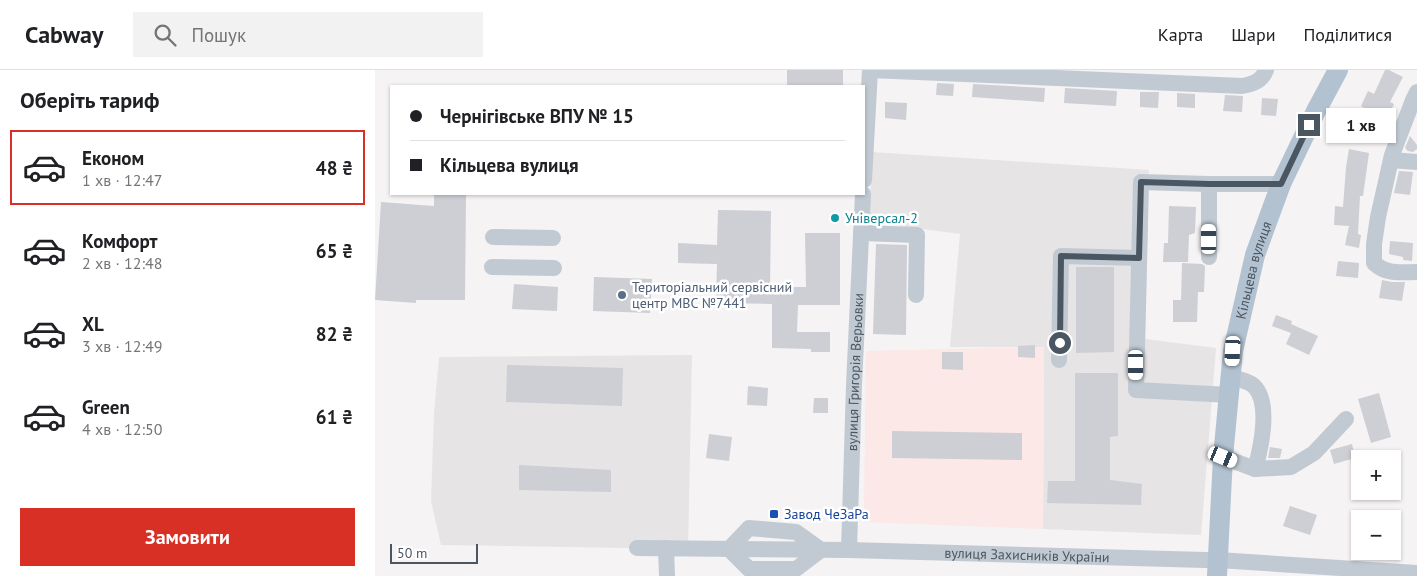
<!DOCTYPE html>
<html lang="uk">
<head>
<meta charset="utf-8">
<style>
  :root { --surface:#fff; --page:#f2f2f2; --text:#202124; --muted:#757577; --line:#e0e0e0; --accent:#d93025 }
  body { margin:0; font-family:"PT Sans",sans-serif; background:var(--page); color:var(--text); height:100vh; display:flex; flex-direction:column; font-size:19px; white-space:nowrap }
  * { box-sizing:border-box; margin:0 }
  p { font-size:16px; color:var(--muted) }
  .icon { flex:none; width:28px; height:28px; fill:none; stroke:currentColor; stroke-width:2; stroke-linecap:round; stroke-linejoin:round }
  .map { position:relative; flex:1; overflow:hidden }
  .panel { display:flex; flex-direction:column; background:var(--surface); width:375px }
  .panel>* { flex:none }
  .banner { position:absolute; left:15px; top:15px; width:475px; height:110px; border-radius:0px; box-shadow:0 1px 4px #0004; display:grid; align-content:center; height:110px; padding:0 20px; background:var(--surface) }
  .fabs { position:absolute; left:976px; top:380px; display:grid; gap:10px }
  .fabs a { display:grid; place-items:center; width:50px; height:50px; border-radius:0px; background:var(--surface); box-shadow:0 1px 4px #0004; font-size:25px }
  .scale { position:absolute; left:15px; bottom:12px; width:88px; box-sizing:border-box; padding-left:5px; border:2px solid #4a5661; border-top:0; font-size:14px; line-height:18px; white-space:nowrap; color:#4a5661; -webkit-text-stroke:4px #fff; paint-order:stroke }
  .end { position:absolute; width:22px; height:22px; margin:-11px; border:6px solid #4a5661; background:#fff; box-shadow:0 0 0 2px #fff }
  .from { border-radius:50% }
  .bubble { position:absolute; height:35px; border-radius:0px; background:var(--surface); box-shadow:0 1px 4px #0004; font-size:16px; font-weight:700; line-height:35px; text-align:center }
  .car { position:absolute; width:15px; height:30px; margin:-15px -8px; border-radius:6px; box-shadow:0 0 4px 1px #0007; background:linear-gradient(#fff 24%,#345 0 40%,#fff 0 76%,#345 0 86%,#fff 0) }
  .banner b { display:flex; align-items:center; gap:18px; height:48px; font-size:19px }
  .banner b+b { border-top:1px solid var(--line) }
  .banner i { width:12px; height:12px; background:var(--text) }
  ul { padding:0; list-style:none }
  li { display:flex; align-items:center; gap:15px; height:75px; margin:0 10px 8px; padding:0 10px; border:2px solid transparent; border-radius:0px }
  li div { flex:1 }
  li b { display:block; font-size:19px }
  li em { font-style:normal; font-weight:700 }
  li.selected { border-color:var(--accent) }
  li>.icon { width:45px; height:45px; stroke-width:1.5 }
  h2 { padding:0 20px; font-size:22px; line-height:60px }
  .cta { display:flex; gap:10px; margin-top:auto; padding:10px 20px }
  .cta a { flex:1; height:58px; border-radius:0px; background:var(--accent); color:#fff; font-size:20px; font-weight:700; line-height:58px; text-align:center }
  header { display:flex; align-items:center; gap:30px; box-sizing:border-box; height:70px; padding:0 25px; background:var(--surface); border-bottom:1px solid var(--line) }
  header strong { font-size:24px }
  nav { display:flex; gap:28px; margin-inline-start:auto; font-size:18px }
  .search { width:350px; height:45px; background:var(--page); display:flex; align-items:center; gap:12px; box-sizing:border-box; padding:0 18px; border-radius:0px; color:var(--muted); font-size:19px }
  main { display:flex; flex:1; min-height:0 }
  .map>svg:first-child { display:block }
</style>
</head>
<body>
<header>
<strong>Cabway</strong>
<div class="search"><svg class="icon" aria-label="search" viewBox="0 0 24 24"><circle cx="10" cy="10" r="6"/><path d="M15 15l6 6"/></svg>Пошук</div>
<nav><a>Карта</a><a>Шари</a><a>Поділитися</a></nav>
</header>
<main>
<section class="panel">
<h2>Оберіть тариф</h2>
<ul>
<li class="selected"><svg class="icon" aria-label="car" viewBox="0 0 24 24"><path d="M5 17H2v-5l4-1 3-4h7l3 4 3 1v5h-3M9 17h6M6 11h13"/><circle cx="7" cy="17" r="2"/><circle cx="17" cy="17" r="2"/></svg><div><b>Економ</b><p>1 хв · 12:47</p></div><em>48 ₴</em></li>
<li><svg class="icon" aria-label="car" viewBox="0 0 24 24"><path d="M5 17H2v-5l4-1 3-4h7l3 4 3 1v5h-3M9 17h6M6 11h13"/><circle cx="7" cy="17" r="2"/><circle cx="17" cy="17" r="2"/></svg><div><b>Комфорт</b><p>2 хв · 12:48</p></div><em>65 ₴</em></li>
<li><svg class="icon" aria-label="car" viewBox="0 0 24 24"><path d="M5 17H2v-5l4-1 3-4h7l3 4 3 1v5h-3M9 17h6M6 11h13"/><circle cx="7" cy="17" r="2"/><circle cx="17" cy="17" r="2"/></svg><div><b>XL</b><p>3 хв · 12:49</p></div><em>82 ₴</em></li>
<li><svg class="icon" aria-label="car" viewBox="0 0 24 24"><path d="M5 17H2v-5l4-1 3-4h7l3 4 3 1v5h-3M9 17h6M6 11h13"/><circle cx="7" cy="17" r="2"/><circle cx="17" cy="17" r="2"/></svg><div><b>Green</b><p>4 хв · 12:50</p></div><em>61 ₴</em></li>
</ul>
<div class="cta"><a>Замовити</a></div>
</section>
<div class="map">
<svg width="1042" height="506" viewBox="0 0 1042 506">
  <rect width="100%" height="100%" fill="#f5f3f3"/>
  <g fill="#e6e4e5">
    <polygon points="497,82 774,100 770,269 841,278 826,465 668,459 669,277 575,277 585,164 494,152"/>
    <polygon points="317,285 313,479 66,475 56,431 59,344 64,287"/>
  </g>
  <polygon fill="#fce8e6" points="669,277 668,459 489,452 491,281"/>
  <g fill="#cdcfd5">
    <rect x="412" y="0" width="56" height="16"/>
    <polygon points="1010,0 1014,0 1028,7 1015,32 1019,34 1001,72 981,63 991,39 986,36 993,21 999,24"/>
    <polygon points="562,13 579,14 578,26 561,25"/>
    <polygon points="598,14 670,18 669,32 597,27"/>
    <polygon points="690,18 742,21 741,36 689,33"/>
    <polygon points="765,22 784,22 783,38 765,37"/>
    <polygon points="802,23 820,24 820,38 802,37"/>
    <polygon points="850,25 868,26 867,42 848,41"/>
    <polygon points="887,28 903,29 901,46 886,45"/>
    <polygon points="510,32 532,33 531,50 510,48"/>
    <polygon points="1035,66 1042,75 1042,79 1038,82 1033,81 1030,78"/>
    <polygon points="974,79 994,83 988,126 985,126 983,164 986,165 984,178 970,175 974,156 959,155 960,136 968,137 971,97"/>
    <polygon points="1024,101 1038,102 1035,125 1019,123"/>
    <polygon points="59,124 91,124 90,230 41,230 41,233 0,230 6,132 59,136"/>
    <polygon points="794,136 821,137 820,163 814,165 813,192 788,192 789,173 793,173"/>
    <polygon points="343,140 396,141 395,217 431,217 430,163 465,163 465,235 423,235 422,262 455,262 455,282 436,282 436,279 397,278 397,234 341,233 342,194 303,193 303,173 342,175"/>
    <polygon points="1015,171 1038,173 1037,191 1028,190 1028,187 1014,184"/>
    <polygon points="501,174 532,175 531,265 498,264"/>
    <polygon points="963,191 984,193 983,208 961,206"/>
    <polygon points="807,193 827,194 830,196 829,222 823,222 822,252 798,252 798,230 806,230"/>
    <polygon points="701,197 739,197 739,282 701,283"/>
    <polygon points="219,207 277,209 275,243 218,241"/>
    <polygon points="1007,210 1017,212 1030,212 1027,231 1004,228"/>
    <polygon points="139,214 183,217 182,241 137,239"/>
    <polygon points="901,245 917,251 916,254 943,266 934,285 911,274 916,263 897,256"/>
    <polygon points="660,275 660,288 643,287 643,276"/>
    <polygon points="567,282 588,282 588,300 567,299"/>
    <polygon points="132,295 248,298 247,336 131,332"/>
    <polygon points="700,303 743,303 743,366 735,367 735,410 767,414 766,435 672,433 673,411 700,411"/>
    <polygon points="373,316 393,318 392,336 372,335"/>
    <polygon points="1004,323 1016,367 996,373 983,329"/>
    <polygon points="439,328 453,328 453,343 438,343"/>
    <polygon points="517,361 647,363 647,390 517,388"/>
    <polygon points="334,364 357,367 354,391 331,388"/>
    <polygon points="977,374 980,388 959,394 955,380"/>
    <polygon points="895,377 907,379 905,388 893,388"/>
    <polygon points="144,395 236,400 236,422 144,420"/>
    <polygon points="915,436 942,445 935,465 908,456"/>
  </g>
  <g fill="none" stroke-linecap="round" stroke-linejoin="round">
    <g stroke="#c1cad2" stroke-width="16">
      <path d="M495 0 867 16C878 14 887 11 891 0"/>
      <path d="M1042 22 1038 30 1017 85 1003 147 999 174V193C1012 205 1025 202 1042 202"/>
      <polyline points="1016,90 1042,92"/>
      <polyline points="489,110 495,0"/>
      <polyline points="834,114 766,112 761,320 855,325"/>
      <polyline points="486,163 542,165 541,225"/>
      <polyline points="118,167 178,168"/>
      <polyline points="834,187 834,114 906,114"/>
      <polyline points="117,197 179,198"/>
      <polyline points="684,290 686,186 764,188"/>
      <path d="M857 308C863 309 874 311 879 316 896 333 886 378 880 399"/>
      <polyline points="848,387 880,399 916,397 939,383 971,349"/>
      <polygon points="374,458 421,462 446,480 421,499 374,499 354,479"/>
      <path id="s1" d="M262 478 474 480 830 490H843L1042 503"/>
      <polyline points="291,478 292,506"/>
      <path id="s2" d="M474 480 479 315 488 124"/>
    </g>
    <path stroke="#b3c2d1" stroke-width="20" id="s3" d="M842 506 848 387 858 281 880 185 906 114 941 41 963 0"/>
  </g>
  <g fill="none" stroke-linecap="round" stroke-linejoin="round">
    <polyline stroke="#4a5661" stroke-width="6" points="685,273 686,186 764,188 766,112 834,114 906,114 934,55"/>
  </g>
  <circle fill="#0f9aa8" stroke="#fff" stroke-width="2" cx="460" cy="148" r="5"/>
  <circle fill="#5c6f8a" stroke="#fff" stroke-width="2" cx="247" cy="225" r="5"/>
  <rect fill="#1a4fb4" stroke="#fff" stroke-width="2" x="394" y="439" width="10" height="10" rx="2.5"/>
  <g text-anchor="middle" stroke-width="5" stroke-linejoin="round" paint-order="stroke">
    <g font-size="14" fill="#0d838f" stroke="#fff" text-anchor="start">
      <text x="470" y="153">Універсал-2</text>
    </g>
    <g font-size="14" fill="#4a5661" stroke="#fff">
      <text dy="5" stroke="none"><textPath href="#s3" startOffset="309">Кільцева вулиця</textPath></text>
      <text dy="5" stroke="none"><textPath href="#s2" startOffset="178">вулиця Григорія Верьовки</textPath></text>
      <text dy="5" stroke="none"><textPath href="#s1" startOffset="390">вулиця Захисників України</textPath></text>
    </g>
    <g font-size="14" fill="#4e5e75" stroke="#fff" text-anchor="start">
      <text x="257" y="222">Територіальний сервісний<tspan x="257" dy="16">центр МВС №7441</tspan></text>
    </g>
    <g font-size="14" fill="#164399" stroke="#fff" text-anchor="start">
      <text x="409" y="449">Завод ЧеЗаРа</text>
    </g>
  </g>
</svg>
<div class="fabs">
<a>+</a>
<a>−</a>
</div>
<div class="scale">50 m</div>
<i class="end from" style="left:685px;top:273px"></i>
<i class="end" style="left:934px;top:55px"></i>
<div class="bubble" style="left:951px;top:38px;width:70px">1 хв</div>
<i class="car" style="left:834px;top:169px;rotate:0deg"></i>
<i class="car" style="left:858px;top:281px;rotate:183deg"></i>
<i class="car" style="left:761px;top:295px;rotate:180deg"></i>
<i class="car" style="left:848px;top:387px;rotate:112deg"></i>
<div class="banner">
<b><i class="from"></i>Чернігівське ВПУ № 15</b>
<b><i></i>Кільцева вулиця</b>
</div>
</div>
</main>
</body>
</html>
